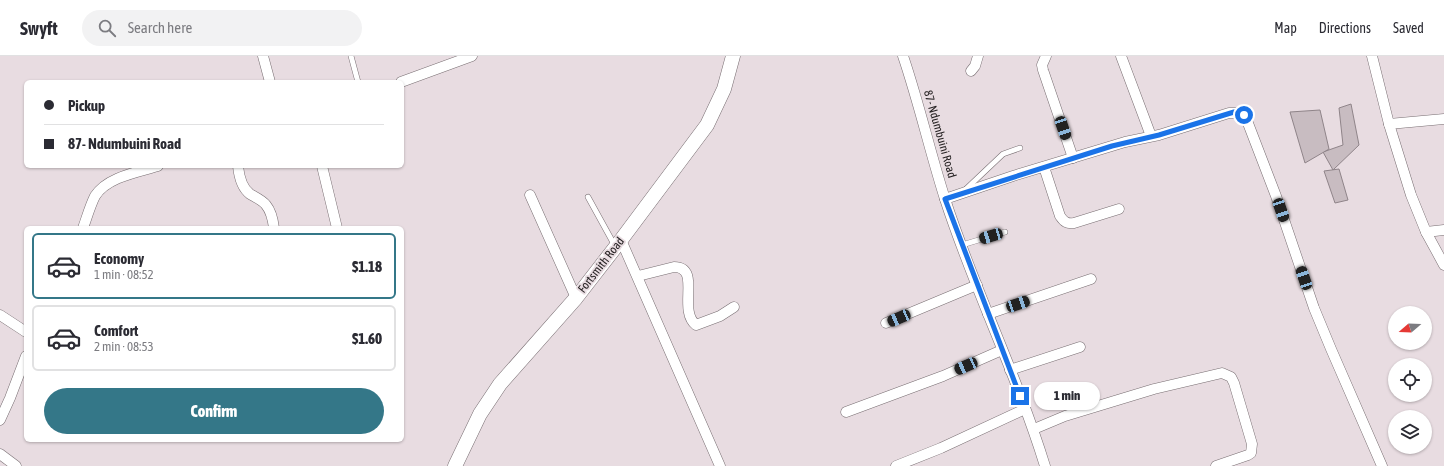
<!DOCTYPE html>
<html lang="en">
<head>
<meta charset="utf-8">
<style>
  :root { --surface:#fff; --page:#f2f2f3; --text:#2b2b33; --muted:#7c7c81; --line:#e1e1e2; --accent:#347788 }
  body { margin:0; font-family:"Asap Condensed",sans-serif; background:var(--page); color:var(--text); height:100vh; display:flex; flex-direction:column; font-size:15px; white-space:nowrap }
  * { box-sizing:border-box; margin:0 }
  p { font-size:13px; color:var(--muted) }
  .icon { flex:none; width:22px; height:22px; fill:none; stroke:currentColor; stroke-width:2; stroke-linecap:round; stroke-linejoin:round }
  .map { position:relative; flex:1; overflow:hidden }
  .drawer { position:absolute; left:24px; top:170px; width:380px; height:216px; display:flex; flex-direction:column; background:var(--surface); border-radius:6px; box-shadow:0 1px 3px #0004 }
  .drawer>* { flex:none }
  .guide { position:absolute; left:24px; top:24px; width:380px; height:88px; border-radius:6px; box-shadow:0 1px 3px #0004; display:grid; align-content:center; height:88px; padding:0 20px; background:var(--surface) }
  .needle { width:26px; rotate:251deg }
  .tools { position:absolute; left:1388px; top:250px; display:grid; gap:8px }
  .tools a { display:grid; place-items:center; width:44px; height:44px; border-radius:50%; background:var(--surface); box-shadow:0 1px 3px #0004; font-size:20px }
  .end { position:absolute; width:18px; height:18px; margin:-9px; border:5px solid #1a73e8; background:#fff; box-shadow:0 0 0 2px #fff }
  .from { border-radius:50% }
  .bubble { position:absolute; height:28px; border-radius:14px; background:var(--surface); box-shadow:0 1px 3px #0004; font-size:13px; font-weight:800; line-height:28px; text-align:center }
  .car { position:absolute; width:12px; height:24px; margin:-12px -6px; border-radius:5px; box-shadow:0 0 3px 1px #0007; background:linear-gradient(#222 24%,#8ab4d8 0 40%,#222 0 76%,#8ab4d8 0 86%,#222 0) }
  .guide b { display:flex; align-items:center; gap:14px; height:38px; font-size:15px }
  .guide b+b { border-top:1px solid var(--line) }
  .guide i { width:10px; height:10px; background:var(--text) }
  ul { padding:7px 0 0; list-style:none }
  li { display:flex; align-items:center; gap:12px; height:66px; margin:0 8px 6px; padding:0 12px; border:2px solid var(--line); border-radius:6px }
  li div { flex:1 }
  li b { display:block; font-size:15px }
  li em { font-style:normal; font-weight:800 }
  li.on { border-color:var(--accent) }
  li>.icon { width:36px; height:36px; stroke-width:1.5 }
  .primary-button { display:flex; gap:8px; margin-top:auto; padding:8px 20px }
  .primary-button a { flex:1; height:46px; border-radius:24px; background:var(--accent); color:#fff; font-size:16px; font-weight:800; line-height:46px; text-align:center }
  header { display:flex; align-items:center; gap:24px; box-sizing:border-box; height:56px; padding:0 20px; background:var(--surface); border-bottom:1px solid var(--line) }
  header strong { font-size:19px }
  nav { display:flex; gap:22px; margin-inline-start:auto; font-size:14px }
  .search { width:280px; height:36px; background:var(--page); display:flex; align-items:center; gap:10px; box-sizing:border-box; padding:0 14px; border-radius:22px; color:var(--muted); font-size:15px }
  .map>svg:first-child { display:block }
</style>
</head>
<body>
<header>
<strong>Swyft</strong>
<div class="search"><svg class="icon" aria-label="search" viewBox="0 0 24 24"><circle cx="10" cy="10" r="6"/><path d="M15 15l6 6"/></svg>Search here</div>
<nav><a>Map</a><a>Directions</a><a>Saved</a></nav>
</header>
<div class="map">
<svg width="1444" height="410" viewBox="0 0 1444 410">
  <rect width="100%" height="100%" fill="#e8dce1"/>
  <g fill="#c8bcc1" stroke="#8f8489">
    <polygon points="1351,48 1359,89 1333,114 1323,96 1343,89 1339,52"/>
    <polygon points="1320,54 1329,93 1305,107 1290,56"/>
    <polygon points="1339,113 1348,144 1335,147 1324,115"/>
  </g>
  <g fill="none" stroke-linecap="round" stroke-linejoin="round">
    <g stroke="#786e72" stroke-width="6">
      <g id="lane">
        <polyline points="351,0 358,26"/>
        <polyline points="965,134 1003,98 1020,92"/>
        <polyline points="588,141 615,190"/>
        <polyline points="962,189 1005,176"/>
      </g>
    </g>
    <g stroke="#786e72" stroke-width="11">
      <g id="street">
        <polyline points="263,0 270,26"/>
        <path d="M903 0C919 47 930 96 945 143 974 233 1017 319 1045 410"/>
        <polyline points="1046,0 1042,9 1043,14 1073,102"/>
        <polyline points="1121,0 1151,80"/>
        <polyline points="1372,0 1389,68 1411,139 1426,176 1444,209"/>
        <polyline points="971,15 975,10 978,0"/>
        <polyline points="401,26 472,0"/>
        <polyline points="1389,68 1444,63"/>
        <path d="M238 110C239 120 242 132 250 138 255 141 262 144 266 149 271 155 273 164 274 172"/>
        <polyline points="322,110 337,172"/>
        <path d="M1044 111 1060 160C1064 166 1067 168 1074 167L1119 153"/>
        <polyline points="530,139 576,242"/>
        <polyline points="945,143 1013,120 1125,86 1159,79 1229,57 1241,57 1246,62 1276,140 1314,252 1331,293 1382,410"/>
        <path d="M83 172C87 161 90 150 95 140 107 121 138 116 158 110"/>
        <polyline points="1426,176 1444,174"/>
        <polyline points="621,184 720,410"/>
        <path d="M638 220 674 211C702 211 677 254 696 269L720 260 734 251"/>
        <polyline points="988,258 1091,223"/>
        <polyline points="0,259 26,276"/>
        <polyline points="886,267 977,229"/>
        <polyline points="1010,314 1080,291"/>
        <polyline points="846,356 943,320 1002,294"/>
        <polyline points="0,364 10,342 26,300"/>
        <polyline points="1034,373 1065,360 1154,333 1222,317 1231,321 1234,327 1252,388 1251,397 1248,399 1216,410"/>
        <polyline points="0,398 16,410"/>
        <polyline points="896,410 941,392 1025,353"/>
      </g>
    </g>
    <g stroke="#786e72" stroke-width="15">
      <polyline id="secondary" points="455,410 480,358 500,328 576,242 621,184 707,69 724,33 733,0"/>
    </g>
    <use href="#lane" stroke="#fff" stroke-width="5"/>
    <use href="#street" stroke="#fff" stroke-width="10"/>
    <use href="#secondary" stroke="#fff" stroke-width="14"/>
  </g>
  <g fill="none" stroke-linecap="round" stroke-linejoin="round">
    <polyline stroke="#1a73e8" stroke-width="5" points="1020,340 945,143 1112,90 1159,79 1234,56 1244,59"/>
  </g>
  <g text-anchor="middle" stroke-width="3.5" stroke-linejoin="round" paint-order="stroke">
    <g font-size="12" fill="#262223" stroke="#e8dce1">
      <text transform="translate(940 78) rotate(74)" y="4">87- Ndumbuini Road</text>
      <text transform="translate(601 209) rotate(-52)" y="4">Fortsmith Road</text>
    </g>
  </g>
</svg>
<div class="tools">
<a><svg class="needle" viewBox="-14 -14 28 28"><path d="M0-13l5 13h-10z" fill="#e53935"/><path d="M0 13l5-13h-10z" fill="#7c7c81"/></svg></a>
<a><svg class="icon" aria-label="locate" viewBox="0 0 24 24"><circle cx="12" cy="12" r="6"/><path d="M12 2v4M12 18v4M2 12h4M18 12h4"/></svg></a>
<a><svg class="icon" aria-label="layers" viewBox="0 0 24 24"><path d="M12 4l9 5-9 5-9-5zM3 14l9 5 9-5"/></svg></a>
</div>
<i class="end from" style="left:1244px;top:59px"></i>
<i class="end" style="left:1020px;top:340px"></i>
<div class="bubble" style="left:1034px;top:326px;width:66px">1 min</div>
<i class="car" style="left:1063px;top:72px;rotate:161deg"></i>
<i class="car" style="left:1281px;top:154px;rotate:161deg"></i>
<i class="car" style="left:991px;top:180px;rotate:254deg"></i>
<i class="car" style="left:1304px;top:222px;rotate:341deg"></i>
<i class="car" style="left:1018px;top:248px;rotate:71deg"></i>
<i class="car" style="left:899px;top:262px;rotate:247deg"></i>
<i class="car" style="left:966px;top:310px;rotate:246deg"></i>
<div class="guide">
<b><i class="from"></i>Pickup</b>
<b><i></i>87- Ndumbuini Road</b>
</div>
<section class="drawer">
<ul>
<li class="on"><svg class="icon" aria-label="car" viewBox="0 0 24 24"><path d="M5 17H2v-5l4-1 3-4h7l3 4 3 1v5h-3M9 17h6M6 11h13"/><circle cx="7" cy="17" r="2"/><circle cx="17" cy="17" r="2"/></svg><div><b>Economy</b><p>1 min · 08:52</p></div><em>$1.18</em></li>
<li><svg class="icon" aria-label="car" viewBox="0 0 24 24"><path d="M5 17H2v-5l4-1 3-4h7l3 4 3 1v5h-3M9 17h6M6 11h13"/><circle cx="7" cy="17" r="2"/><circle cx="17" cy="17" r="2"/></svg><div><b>Comfort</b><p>2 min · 08:53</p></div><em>$1.60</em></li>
</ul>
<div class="primary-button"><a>Confirm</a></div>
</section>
</div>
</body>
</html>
